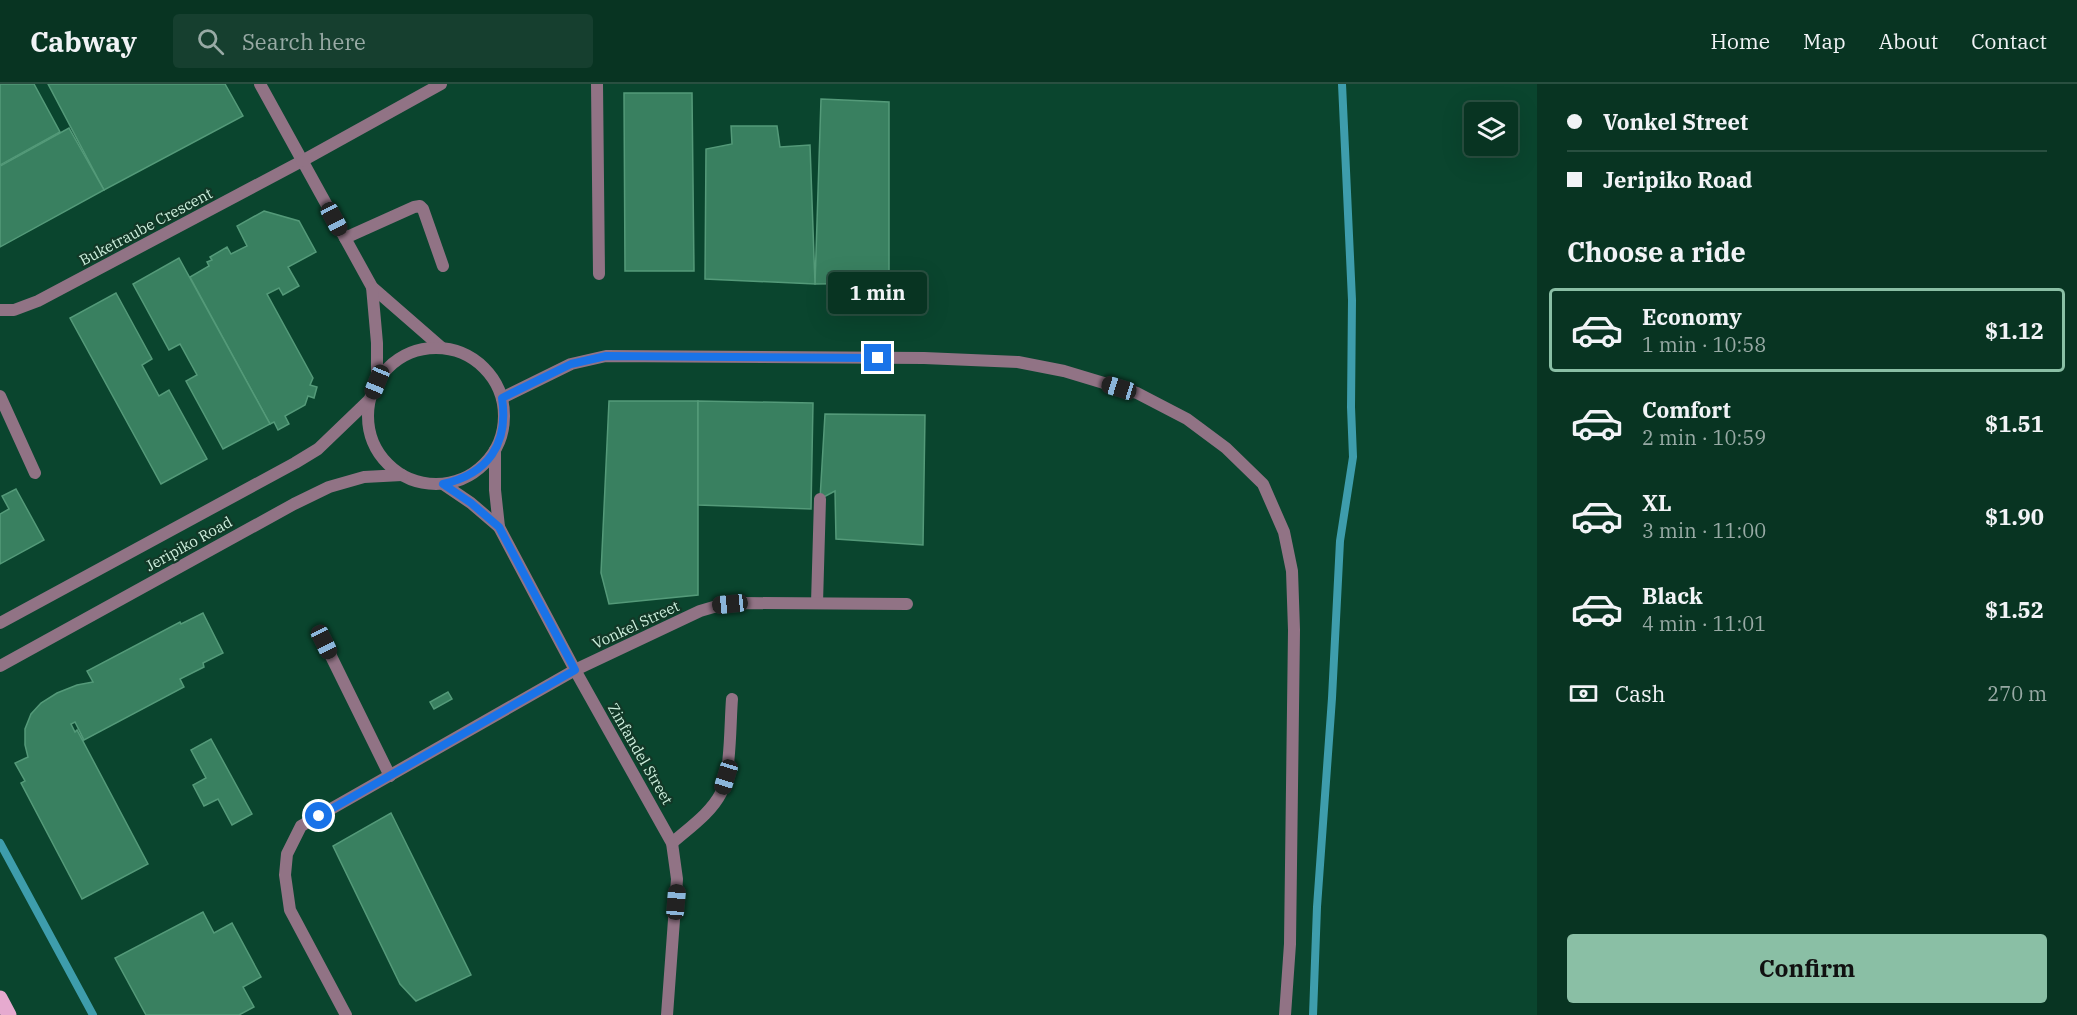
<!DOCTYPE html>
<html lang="en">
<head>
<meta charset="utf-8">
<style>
  :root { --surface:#083422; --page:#163f2f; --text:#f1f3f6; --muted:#98aaa5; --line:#294f40; --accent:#8abfa5 }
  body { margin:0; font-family:"IBM Plex Serif",serif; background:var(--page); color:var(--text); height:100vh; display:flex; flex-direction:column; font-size:22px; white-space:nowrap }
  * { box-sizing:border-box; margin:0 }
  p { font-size:20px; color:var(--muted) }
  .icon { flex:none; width:33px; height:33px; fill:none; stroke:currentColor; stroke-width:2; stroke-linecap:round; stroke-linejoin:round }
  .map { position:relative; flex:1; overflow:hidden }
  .drawer { display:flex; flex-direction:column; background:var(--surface); width:540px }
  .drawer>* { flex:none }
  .top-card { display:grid; align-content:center; height:132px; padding:0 30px; background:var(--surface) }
  .controls { position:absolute; left:1464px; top:18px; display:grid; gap:12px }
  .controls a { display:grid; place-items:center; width:54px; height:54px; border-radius:6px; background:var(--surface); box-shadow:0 6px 24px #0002,0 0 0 2px var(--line); font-size:30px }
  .end { position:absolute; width:27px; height:27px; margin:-14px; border:8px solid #1a73e8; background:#fff; box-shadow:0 0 0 3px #fff }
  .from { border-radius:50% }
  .bubble { position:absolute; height:42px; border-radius:6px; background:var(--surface); box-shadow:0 6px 24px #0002,0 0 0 2px var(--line); font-size:20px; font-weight:700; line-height:42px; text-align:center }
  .car { position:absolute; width:18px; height:36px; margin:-18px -9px; border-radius:8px; box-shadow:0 0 4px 2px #0007; background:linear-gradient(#222 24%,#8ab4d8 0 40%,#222 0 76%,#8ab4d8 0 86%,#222 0) }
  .top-card b { display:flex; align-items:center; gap:21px; height:57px; font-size:22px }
  .top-card b+b { border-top:2px solid var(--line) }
  .top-card i { width:15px; height:15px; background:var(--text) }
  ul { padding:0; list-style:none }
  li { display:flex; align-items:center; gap:18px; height:84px; margin:0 12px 9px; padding:0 18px; border:3px solid transparent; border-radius:6px }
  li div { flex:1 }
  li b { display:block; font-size:22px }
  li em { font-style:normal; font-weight:700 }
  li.current { border-color:var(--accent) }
  li>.icon { width:54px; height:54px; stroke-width:1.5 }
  h2 { padding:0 30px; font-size:27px; line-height:72px }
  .pay { display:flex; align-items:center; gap:15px; height:66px; padding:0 30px; font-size:22px }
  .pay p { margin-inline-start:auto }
  .action { display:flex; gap:12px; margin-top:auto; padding:12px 30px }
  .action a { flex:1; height:69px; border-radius:6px; background:var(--accent); color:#111; font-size:24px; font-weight:700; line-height:69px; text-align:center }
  header { display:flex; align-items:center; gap:36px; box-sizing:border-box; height:84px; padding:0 30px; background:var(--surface); border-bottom:2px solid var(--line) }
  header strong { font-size:28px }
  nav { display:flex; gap:33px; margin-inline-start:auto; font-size:21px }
  .search { width:420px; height:54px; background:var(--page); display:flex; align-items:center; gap:15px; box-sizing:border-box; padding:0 21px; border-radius:6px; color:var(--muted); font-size:22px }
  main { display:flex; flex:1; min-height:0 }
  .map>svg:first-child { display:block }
</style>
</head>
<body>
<header>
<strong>Cabway</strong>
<div class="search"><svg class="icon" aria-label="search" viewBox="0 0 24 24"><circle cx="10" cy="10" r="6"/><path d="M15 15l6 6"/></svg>Search here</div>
<nav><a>Home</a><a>Map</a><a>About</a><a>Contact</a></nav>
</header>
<main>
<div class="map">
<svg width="1537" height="931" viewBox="0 0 1537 931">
  <rect width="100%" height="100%" fill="#0a452e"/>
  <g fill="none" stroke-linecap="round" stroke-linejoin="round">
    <g stroke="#3e9dac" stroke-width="8">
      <polyline points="0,759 93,931"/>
      <polyline points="1313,931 1317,823 1332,614 1340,457 1353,373 1351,323 1352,216 1342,0"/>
    </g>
  </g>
  <g fill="#398060" stroke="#549a79" stroke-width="1.5">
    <polygon points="0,0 34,0 60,48 0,81"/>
    <polygon points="48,0 225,0 243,32 104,106"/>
    <polygon points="624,9 692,9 694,187 625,187"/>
    <polygon points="821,15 889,18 889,199 815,200"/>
    <polygon points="731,42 777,42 780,63 810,61 815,200 705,195 706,65 732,60"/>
    <polygon points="69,44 104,106 0,163 0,82"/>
    <polygon points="264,127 299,137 316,168 288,183 299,202 283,211 279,204 267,210 313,294 310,301 317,303 314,314 308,312 305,321 285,332 289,340 278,346 274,338 270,340 190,193 209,182 207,178 212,176 210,173 227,163 231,170 247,162 237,142"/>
    <polygon points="179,174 270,340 223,365 186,297 197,291 180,260 169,266 133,200"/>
    <polygon points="116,209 152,275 142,281 159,312 169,306 207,375 161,400 70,234"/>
    <polygon points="609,317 698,317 698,511 609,520 601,489"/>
    <polygon points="698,317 813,319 811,425 698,421"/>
    <polygon points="825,330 925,331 923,461 836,455 835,407 820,415"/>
    <polygon points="16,405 44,456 0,480 0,430 9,425 2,412"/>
    <polygon points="203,529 223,569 203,579 204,583 180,595 184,603 84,656 75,638 71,640 75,648 77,646 148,780 82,815 21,699 25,697 15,679 28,673 25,661 25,645 31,630 41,619 57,609 77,601 93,598 87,587 180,538 181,540"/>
    <polygon points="448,608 452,615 434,625 430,618"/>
    <polygon points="211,655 252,730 232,741 218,715 204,722 193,701 206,694 191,666"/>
    <polygon points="391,729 471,891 416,917 400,900 333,762"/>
    <polygon points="203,828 214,849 232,839 261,893 243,903 254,923 239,931 146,931 115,874"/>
  </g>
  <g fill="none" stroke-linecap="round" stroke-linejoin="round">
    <g stroke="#917385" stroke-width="12">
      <polyline points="597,0 599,190"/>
      <polyline points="345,154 414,123 420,122 423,125 443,182"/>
      <polyline points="0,226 14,226 38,217 302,77"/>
      <polyline points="0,312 35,389"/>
      <polyline points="495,366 495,406 499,443"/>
      <polyline points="443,400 471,419 499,443 575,586 672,759 677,795 667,931"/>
      <polyline points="817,519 820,415"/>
      <polyline points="324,558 390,692"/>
      <path d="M672 759C689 744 711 729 721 709 731 688 730 639 732 615"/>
      <polyline points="346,931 290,826 285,791 287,770 301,742 575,586 700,527 717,522 742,519 907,520"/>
    </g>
    <g stroke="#917385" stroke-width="12">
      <polyline points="260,0 372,203 442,264"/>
      <polyline points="302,77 441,0"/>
      <polyline points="372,203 377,259 377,298"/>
      <circle cx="436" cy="332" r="68"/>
      <polyline points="502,314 571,280 606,272 924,274 1018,278 1064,287 1137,309 1187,335 1226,364 1263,400 1284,448 1292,487 1294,546 1290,860 1285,931"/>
      <polyline points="0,539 295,379 318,365 369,316"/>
      <polyline points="0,582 294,420 329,403 364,393 402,391"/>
    </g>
    <polyline stroke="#e6aacf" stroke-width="15" points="0,914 9,931"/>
  </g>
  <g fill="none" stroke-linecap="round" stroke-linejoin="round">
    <path stroke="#1a73e8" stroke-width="8" d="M319 732 575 586 499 443 471 419 443 400C488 390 509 360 502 314L571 280 606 272 878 274"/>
  </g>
  <g text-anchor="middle" stroke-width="4.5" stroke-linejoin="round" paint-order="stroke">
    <g font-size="15" fill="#cef0de" stroke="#123827">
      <text transform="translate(146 143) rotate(-28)" y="5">Buketraube Crescent</text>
      <text transform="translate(189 460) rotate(-29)" y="5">Jeripiko Road</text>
      <text transform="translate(636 541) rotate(-25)" y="5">Vonkel Street</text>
      <text transform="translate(640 670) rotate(60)" y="5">Zinfandel Street</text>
    </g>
  </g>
</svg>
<div class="controls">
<a><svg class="icon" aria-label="layers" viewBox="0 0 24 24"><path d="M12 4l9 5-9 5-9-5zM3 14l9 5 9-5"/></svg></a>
</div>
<i class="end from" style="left:319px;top:732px"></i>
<i class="end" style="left:878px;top:274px"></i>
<div class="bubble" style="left:828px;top:188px;width:99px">1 min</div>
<i class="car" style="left:334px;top:135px;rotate:152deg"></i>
<i class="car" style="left:377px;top:298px;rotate:202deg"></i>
<i class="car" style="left:1119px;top:304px;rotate:287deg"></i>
<i class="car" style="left:730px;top:520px;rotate:264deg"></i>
<i class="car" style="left:324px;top:558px;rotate:154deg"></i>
<i class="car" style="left:726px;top:693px;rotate:197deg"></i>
<i class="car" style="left:676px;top:818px;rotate:5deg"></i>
</div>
<section class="drawer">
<div class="top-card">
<b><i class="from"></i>Vonkel Street</b>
<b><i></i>Jeripiko Road</b>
</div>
<h2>Choose a ride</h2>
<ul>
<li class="current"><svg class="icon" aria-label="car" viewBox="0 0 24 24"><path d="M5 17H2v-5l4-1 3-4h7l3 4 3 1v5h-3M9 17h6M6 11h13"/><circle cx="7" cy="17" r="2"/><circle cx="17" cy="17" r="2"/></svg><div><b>Economy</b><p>1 min · 10:58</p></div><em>$1.12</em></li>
<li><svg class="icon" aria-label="car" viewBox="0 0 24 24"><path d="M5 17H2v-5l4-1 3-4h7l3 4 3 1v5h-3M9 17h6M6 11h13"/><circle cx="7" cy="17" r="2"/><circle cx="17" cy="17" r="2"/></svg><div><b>Comfort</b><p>2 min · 10:59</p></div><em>$1.51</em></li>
<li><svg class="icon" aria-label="car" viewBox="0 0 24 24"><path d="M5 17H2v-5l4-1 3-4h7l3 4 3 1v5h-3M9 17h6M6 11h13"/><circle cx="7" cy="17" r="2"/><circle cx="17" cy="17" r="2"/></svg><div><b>XL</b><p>3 min · 11:00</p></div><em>$1.90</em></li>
<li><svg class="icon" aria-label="car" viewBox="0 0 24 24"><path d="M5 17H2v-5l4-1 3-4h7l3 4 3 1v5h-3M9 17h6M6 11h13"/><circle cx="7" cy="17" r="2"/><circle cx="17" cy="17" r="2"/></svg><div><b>Black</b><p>4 min · 11:01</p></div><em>$1.52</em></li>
</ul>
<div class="pay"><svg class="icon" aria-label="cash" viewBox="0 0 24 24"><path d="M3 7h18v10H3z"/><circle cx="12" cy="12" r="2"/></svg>Cash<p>270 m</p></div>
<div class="action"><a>Confirm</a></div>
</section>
</main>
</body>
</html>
